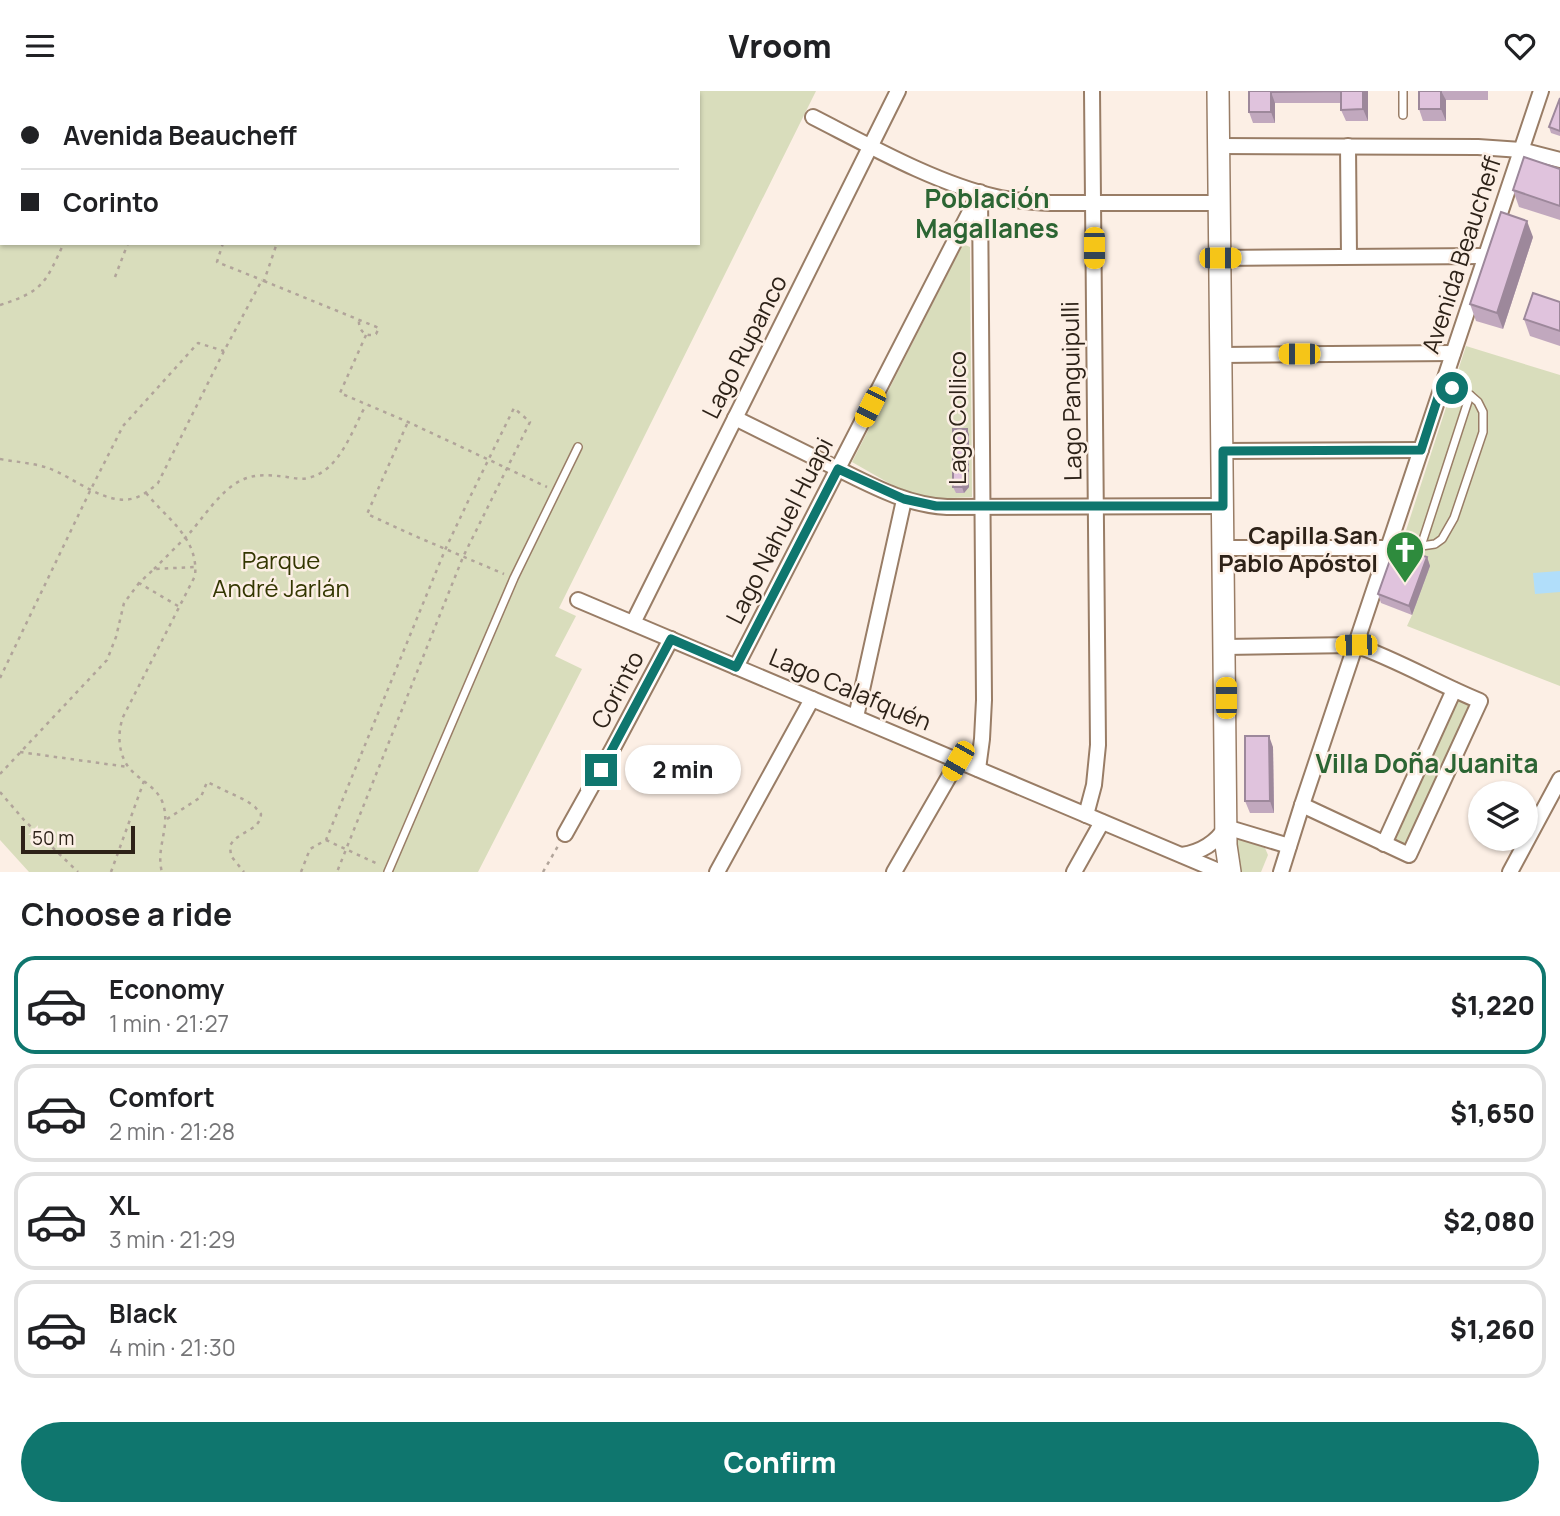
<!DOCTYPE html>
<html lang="en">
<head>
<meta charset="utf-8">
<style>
  :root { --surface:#fff; --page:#f6f6f6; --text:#202124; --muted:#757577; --line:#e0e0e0; --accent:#0f766e }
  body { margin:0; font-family:Manrope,sans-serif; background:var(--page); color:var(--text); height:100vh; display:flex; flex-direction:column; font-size:26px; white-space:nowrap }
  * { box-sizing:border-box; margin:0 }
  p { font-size:23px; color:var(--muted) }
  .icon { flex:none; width:38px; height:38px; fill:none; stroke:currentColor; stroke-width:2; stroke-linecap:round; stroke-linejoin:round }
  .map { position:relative; height:781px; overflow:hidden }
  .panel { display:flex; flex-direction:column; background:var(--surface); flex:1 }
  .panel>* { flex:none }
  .banner { position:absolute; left:0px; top:0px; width:700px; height:154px; box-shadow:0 2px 5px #0004; display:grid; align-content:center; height:154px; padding:0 21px; background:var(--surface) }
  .controls { position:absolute; left:1468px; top:690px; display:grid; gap:14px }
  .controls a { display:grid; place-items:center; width:70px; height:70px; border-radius:50%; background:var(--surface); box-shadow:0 2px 5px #0004; font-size:35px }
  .scale { position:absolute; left:21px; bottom:18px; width:114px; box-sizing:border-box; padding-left:7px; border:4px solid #2d2218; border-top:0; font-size:19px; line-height:24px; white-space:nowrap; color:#2d2218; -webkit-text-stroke:5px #fcefe5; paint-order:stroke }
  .end { position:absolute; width:32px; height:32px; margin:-16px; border:9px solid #0f766e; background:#fff; box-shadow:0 0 0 4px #fff }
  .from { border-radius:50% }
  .bubble { position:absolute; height:49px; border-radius:24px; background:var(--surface); box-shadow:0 2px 5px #0004; font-size:23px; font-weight:800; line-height:49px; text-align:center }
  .car { position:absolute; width:21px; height:42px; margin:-21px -10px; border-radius:9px; box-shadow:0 0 5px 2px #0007; background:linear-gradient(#f5c518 24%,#345 0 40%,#f5c518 0 76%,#345 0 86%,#f5c518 0) }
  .banner b { display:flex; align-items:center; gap:24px; height:66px; font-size:26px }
  .banner b+b { border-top:2px solid var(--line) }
  .banner i { width:18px; height:18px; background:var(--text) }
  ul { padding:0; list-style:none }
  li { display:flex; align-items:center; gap:21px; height:98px; margin:0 14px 10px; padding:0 7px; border:4px solid var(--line); border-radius:21px }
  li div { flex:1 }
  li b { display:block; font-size:26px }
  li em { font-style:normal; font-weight:800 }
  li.active { border-color:var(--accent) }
  li>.icon { width:63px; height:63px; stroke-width:1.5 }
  h2 { padding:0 21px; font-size:32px; line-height:84px }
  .action { display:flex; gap:14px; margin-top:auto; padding:14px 21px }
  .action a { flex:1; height:80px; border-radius:42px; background:var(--accent); color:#fff; font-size:28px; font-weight:800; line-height:80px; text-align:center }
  header { display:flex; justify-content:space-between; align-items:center; height:91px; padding:0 21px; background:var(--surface); font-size:32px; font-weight:800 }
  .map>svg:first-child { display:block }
</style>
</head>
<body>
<header><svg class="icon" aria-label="menu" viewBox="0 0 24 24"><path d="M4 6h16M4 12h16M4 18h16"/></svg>Vroom<svg class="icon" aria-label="heart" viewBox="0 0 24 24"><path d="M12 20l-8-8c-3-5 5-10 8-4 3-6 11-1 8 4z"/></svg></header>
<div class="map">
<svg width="1560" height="781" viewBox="0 0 1560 781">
  <rect width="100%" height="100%" fill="#fcefe5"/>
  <g fill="#d9ddbc" fill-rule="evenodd">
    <path d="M0 0H816L559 517 576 525 555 565 582 578 478 781H29L0 749ZM2 2H698V152H2Z"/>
    <polygon points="963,153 970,156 972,406 929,408 894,395 852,371"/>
    <polygon points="1466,255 1560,284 1560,595 1407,535 1412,524 1398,464"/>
    <polygon points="1457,607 1473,614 1405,760 1389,752"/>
    <polygon points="1235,746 1265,757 1268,764 1261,781 1240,781"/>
  </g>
  <polygon fill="#b1defa" points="1560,480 1560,501 1535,503 1533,482"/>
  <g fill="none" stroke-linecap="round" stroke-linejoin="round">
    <g stroke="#997d66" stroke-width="10">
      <g id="lane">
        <polyline points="1403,0 1403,24"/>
        <polyline points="1421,455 1470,304"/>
        <polyline points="1393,457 1408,457 1435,453 1442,448 1454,427 1483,341 1483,321 1478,311 1470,304 1443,294"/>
        <polyline points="388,781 514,487 578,356"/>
      </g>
    </g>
    <g stroke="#997d66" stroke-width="18">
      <g id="street">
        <path d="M813 26C868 54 935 92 996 106 1014 110 1031 111 1050 112H1220"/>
        <polyline points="1219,55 1478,56 1521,59 1560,69"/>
        <polyline points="1348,55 1349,165"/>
        <polyline points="1220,167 1486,165"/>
        <polyline points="1222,264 1453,262"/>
        <path d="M735 327C767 343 799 359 832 375 869 393 905 414 947 416L1223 415"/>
        <polyline points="1223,360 1421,359"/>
        <polyline points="1224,457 1388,457"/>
        <polyline points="578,509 1221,781"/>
        <polyline points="633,532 898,0"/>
        <path d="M1225 556 1355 554C1398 569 1438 593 1480 610L1409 764 1302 714"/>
        <polyline points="736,576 978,105"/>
        <polyline points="856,626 904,409"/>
        <polyline points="978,678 982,648 984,609 980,101"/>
        <polyline points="1086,724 1094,694 1098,654 1092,0"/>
        <polyline points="565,743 613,657 671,548"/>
        <polyline points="1384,753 1454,599"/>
        <path d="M1182 764C1201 761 1216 752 1226 736L1289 755"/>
        <polyline points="717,781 812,608"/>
        <polyline points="894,781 958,670"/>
        <polyline points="1074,781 1102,731"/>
        <polyline points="1281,781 1302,714 1541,0"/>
        <polyline points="1510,781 1560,688"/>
      </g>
    </g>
    <g stroke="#997d66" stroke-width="24">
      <polyline id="secondary" points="1218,0 1226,754 1230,781"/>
    </g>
    <g stroke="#b1a49a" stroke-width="2.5" stroke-dasharray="3.5 5" stroke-linecap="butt">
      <polyline points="0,16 2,17"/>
      <polyline points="223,152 217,171 262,189"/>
      <polyline points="115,186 128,152"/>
      <path d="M264 190 379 237 376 243C365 247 358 239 359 228"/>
      <path d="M0 214C44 200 45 192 64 152"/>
      <polyline points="366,244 340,302 408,331 547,396"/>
      <polyline points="407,333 367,423 415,445 504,483"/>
      <path d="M0 368C16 371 33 372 48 377 74 386 106 416 135 407 144 404 151 398 158 392L224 260 262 189 264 190 277 152"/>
      <path d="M146 402C167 428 199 447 195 485L123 626C117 643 118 665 131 679 141 690 156 696 162 710 172 734 155 757 162 781"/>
      <path d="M154 478C165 467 177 455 188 444 203 427 220 400 240 390 255 382 270 384 287 386 294 387 301 389 308 387 340 380 352 339 366 314"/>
      <polyline points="178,515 139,492 154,478 196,476"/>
      <polyline points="0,587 90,400 123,335 198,252 224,260"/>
      <polyline points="20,661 128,676"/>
      <polyline points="0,683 107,569 116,546 124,512 139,492"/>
      <polyline points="0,701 24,729 78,781"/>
      <path d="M167 728 201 706 207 691 247 710 255 716 261 723C260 741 238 739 230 755L231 765 244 781"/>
      <polyline points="326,749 380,774"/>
      <polyline points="111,781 144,690"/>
      <polyline points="301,781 310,758 326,749 445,459 471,404 514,317 530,331 463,466 337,781"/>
      <polyline points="543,781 558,755"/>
    </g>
    <use href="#lane" stroke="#fff" stroke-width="7"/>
    <use href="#street" stroke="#fff" stroke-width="14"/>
    <use href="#secondary" stroke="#fff" stroke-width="21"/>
  </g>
  <g fill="#c1a8be">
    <polygon points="1249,0 1368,0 1368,30 1346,30 1341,19 1341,12 1275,12 1275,32 1253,32 1249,21"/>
    <polygon points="1419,0 1488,0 1488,9 1446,9 1446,30 1423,30 1419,18"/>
    <polygon points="1560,7 1560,45 1551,42 1549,36"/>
    <polygon points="1560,78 1560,129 1519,116 1513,99"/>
    <polygon points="1533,146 1503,238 1476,230 1470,213"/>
    <polygon points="1560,211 1560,255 1530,245 1524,228"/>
    <polygon points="967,338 969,344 969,396 964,402 956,402 953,396"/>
    <polygon points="1427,466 1430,475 1412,524 1381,512 1378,503"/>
    <polygon points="1273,656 1274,722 1250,722 1245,710"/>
  </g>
  <g fill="#9d889b">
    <polygon points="1363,0 1368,0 1368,30 1363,18"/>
    <polygon points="1441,0 1446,9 1446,30 1441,18"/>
    <polygon points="1271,1 1275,12 1275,32 1271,21"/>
    <polygon points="1527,130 1533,146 1503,238 1497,222"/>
    <polygon points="967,338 969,344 969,396 964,402 962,396"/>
    <polygon points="1427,466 1430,475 1412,524 1409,515"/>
    <polygon points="1269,645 1273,656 1274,722 1270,710"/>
  </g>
  <g fill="#e0c3dd" stroke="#9d889b" stroke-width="2">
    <polygon points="1249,0 1363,0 1363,18 1341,19 1341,0 1271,1 1271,21 1249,21"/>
    <rect x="1419" y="0" width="22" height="18"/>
    <polygon points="1560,7 1560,40 1549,36"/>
    <polygon points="1524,66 1560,78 1560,115 1513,99"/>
    <polygon points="1501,121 1527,130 1497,222 1470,213"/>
    <polygon points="1533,202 1560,211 1560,240 1524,228"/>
    <polygon points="953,338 967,338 967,390 962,396 953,396"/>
    <polygon points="1395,455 1427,466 1409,515 1378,503"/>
    <polygon points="1245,645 1269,645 1270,710 1245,710"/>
  </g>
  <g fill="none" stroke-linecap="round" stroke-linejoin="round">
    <polyline stroke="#0f766e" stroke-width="9" points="601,679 671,548 736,576 838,378 904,408 936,415 1223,415 1223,360 1421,359 1442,294 1452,297"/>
  </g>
  <defs>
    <g id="church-pin" transform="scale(2.0125)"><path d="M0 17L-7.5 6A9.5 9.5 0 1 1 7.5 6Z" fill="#2e8b3d" stroke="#fcefe5"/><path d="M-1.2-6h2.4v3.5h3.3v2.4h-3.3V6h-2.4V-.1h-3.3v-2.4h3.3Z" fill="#fff"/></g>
  </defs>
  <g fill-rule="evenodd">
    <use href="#church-pin" x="1405" y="459"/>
  </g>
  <g text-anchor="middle" stroke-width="5" stroke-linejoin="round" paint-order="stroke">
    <g font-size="24" fill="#2d2218" stroke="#fcefe5">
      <text transform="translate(1462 164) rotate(-72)" y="8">Avenida Beaucheff</text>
      <text transform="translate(745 256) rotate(-63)" y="8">Lago Rupanco</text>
      <text transform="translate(1072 300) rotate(-91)" y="8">Lago Panguipulli</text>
      <text transform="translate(958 327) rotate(-90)" y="8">Lago Collico</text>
      <text transform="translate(780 440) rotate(-63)" y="8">Lago Nahuel Huapi</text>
      <text transform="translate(618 599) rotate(-62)" y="8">Corinto</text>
      <text transform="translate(850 599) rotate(23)" y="8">Lago Calafquén</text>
    </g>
    <g font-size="24" font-weight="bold" fill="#2d2218" stroke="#fcefe5" text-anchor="end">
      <text x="1378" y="453">Capilla San<tspan x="1378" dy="28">Pablo Apóstol</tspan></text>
    </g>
    <g font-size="24" fill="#333600" stroke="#fcefe5">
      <text x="281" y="478">Parque<tspan x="281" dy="28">André Jarlán</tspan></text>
    </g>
    <g font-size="26" font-weight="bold" fill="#2c6533" stroke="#fcefe5">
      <text x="987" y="117">Población<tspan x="987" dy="30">Magallanes</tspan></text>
      <text x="1427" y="682">Villa Doña Juanita</text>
    </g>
  </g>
</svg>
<div class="controls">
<a><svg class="icon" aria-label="layers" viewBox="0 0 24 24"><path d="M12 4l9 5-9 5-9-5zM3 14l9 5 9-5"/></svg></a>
</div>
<div class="scale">50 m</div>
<i class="end from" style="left:1452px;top:297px"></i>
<i class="end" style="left:601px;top:679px"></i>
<div class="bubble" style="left:625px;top:654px;width:116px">2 min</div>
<i class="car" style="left:1094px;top:157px;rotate:180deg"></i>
<i class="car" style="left:1220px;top:167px;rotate:90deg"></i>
<i class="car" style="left:1299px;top:263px;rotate:270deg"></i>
<i class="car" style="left:870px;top:316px;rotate:207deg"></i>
<i class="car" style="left:1356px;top:554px;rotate:269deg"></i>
<i class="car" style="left:1226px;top:607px;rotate:0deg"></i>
<i class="car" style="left:958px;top:670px;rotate:210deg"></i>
<div class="banner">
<b><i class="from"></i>Avenida Beaucheff</b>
<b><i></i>Corinto</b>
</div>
</div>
<section class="panel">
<h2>Choose a ride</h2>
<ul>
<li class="active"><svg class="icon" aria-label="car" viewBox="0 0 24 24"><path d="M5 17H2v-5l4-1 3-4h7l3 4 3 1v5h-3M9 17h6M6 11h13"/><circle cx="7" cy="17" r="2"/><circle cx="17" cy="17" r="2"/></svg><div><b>Economy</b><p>1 min · 21:27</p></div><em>$1,220</em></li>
<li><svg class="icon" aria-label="car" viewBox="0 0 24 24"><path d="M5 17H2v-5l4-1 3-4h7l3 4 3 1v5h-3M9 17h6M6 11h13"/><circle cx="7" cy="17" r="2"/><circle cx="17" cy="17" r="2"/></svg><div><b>Comfort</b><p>2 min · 21:28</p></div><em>$1,650</em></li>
<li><svg class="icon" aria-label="car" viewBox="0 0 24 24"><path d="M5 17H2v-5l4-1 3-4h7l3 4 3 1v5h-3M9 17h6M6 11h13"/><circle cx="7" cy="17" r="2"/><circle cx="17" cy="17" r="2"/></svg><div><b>XL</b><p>3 min · 21:29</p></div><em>$2,080</em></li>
<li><svg class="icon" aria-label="car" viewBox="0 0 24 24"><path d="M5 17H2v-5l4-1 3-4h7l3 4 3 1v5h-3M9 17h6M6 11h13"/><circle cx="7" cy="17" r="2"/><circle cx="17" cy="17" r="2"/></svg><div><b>Black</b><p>4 min · 21:30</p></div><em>$1,260</em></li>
</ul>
<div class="action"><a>Confirm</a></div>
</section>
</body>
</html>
